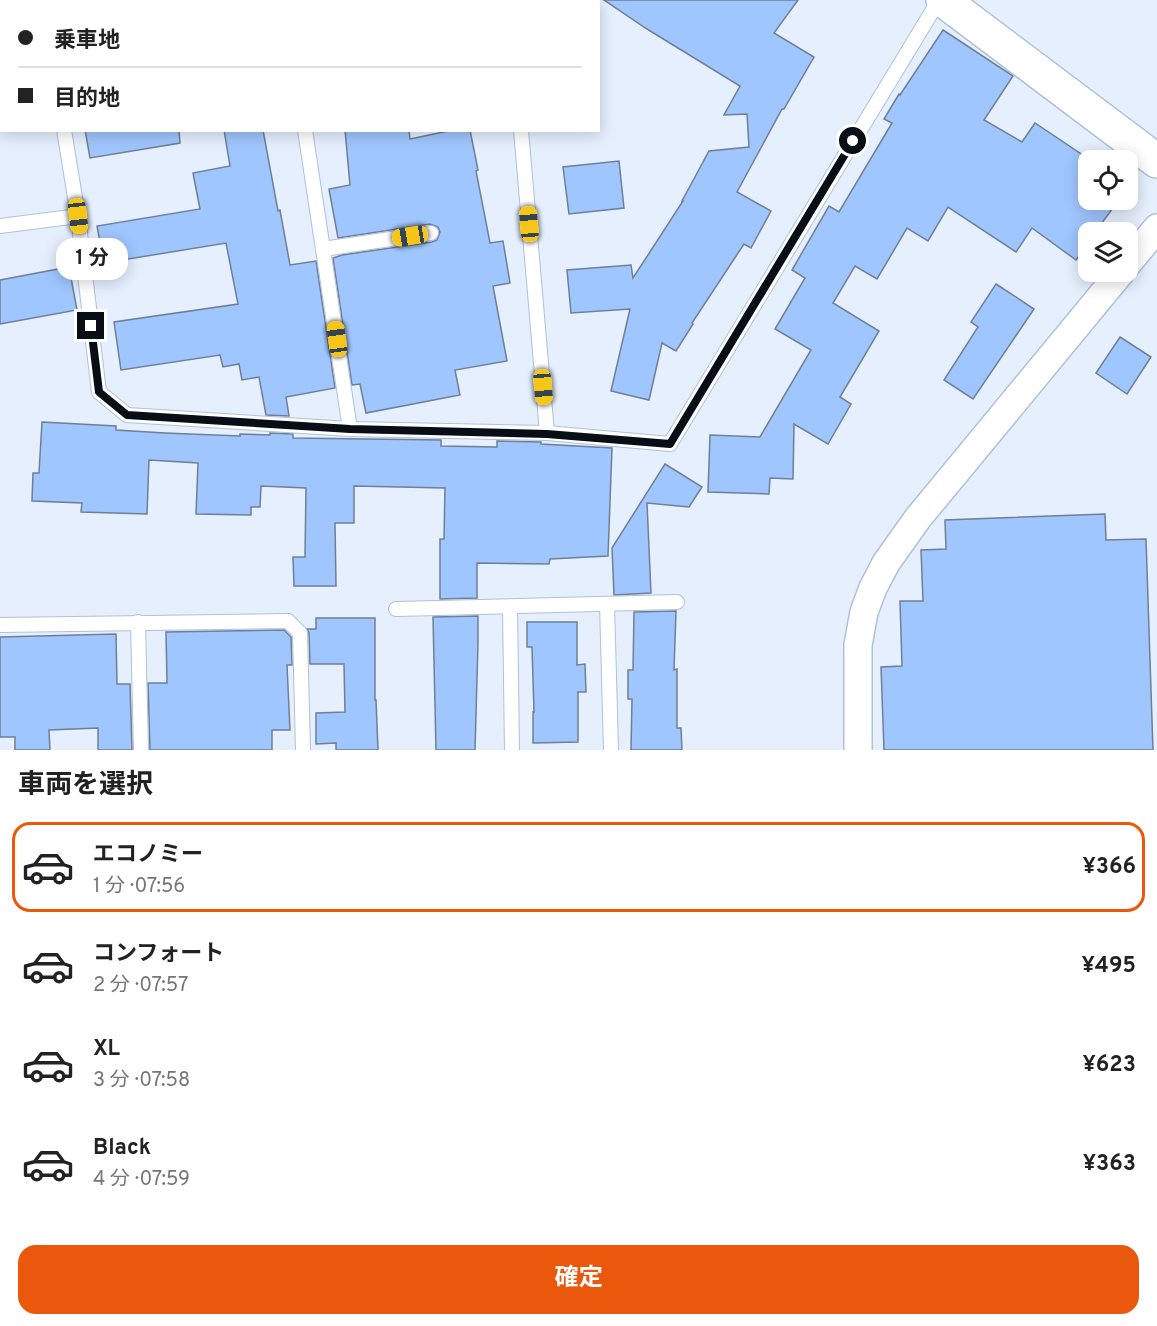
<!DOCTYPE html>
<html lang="ja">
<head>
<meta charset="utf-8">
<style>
  :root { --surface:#fff; --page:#f2f2f2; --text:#222; --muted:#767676; --line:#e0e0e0; --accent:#ea580c }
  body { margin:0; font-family:Overpass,"Noto Sans JP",sans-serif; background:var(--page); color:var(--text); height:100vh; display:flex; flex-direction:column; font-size:22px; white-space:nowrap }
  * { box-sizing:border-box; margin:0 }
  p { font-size:20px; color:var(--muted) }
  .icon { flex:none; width:33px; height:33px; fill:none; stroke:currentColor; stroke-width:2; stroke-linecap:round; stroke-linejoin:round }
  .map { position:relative; height:750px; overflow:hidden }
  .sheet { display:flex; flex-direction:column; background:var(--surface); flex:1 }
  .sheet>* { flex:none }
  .hud { position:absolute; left:0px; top:0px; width:600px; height:132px; box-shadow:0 3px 15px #0003; display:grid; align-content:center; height:132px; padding:0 18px; background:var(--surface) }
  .fabs { position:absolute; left:1078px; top:150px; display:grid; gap:12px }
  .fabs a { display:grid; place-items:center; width:60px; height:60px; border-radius:12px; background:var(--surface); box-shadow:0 3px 15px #0003; font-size:30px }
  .end { position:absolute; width:27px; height:27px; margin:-14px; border:8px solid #080e16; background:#fff; box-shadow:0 0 0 3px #fff }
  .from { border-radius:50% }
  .bubble { position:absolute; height:42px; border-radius:18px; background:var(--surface); box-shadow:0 3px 15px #0003; font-size:20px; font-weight:700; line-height:42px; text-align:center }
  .car { position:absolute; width:18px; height:36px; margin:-18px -9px; border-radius:8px; box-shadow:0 0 4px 2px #0007; background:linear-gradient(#f5c518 24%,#345 0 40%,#f5c518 0 76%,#345 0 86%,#f5c518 0) }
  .hud b { display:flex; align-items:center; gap:21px; height:57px; font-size:22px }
  .hud b+b { border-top:2px solid var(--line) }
  .hud i { width:15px; height:15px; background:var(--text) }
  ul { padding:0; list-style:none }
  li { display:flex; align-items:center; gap:18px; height:90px; margin:0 12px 9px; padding:0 6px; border:3px solid transparent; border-radius:18px }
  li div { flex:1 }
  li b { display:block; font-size:22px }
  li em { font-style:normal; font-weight:700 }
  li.current { border-color:var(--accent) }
  li>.icon { width:54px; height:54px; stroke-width:1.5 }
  h2 { padding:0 18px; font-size:27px; line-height:72px }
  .cta { display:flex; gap:12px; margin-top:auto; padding:12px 18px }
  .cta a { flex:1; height:69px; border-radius:18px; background:var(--accent); color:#fff; font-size:24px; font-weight:700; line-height:69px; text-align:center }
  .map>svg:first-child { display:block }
</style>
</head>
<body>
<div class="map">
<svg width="1157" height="750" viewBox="0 0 1157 750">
  <rect width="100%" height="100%" fill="#e5effe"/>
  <g fill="#9fc6fe" stroke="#707f95" stroke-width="1.5">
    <polygon points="604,0 798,0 774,33 814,57 784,109 782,109 737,192 771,211 751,248 744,244 692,323 693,324 676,351 662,343 649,400 611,391 630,309 571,313 567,270 631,265 633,278 683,201 682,201 709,151 749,147 747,114 724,115 740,86 647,29"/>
    <polygon points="943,30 1013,76 984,120 1022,142 1035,123 1090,160 1089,200 1119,200 1095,232 1089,232 1089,242 1076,260 1032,228 1016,252 948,207 928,241 907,228 877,279 855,266 833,303 879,331 840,397 851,404 828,444 794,424 793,479 770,478 769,494 708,492 710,435 760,437 811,350 775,329 805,278 792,270 829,206 839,212 892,123 884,119 899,94 900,95"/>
    <polygon points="85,130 179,130 180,143 90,158"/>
    <polygon points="224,130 263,130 278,211 280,210 290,265 316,261 335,388 286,397 289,416 266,415 259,377 242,380 239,364 223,367 220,355 121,370 114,322 238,304 226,243 104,263 97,226 200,209 193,173 230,166"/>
    <polygon points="345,130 409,130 410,139 453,130 470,130 478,170 476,171 490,243 503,241 510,283 493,286 507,361 455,370 460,395 366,413 360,384 352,385 333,258 342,255 432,242 437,240 440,232 438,227 430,224 338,238 329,189 350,185"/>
    <polygon points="619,161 624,208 569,214 563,167"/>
    <polygon points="69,267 77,310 0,324 0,280"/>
    <polygon points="996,284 1034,309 973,399 944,380 978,327 971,322"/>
    <polygon points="1120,337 1151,357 1127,394 1096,373"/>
    <polygon points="42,422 116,426 116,430 165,433 240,436 240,434 270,435 270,433 293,434 293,438 441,440 441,446 497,447 497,441 541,442 541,444 612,448 608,556 550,559 549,564 477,563 477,598 440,599 440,539 444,539 445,488 354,486 354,523 335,523 336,586 294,586 293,557 305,557 306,488 261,486 260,507 251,507 251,515 196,514 198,463 149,460 147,514 81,512 82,503 32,501 33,473 39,473"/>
    <polygon points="665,464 702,487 689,507 647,503 651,593 614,595 612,548"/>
    <polygon points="1105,514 1106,540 1146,539 1153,750 884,750 881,667 902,666 900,601 923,601 921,550 946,549 945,520"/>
    <polygon points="676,611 674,670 677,669 677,728 681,728 682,750 631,750 632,699 628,699 628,670 633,670 634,612"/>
    <polygon points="478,616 478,643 475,750 436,750 433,617"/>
    <polygon points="316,618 375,618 375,700 376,700 378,750 336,750 336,743 316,744 316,713 345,712 344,664 310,664 309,633 307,629 316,629"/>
    <polygon points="527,622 577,622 577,665 585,664 586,692 578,692 578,742 533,743 533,712 534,712 532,647 527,647"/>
    <polygon points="284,630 291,637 292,665 287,665 290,730 272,730 272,750 150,750 148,683 167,683 166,632"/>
    <polygon points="116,634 117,684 130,684 132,750 98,750 98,728 49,730 50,750 15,750 15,737 0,737 0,637"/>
  </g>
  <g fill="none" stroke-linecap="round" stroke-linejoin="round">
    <g stroke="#b0c1d8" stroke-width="16">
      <g id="service">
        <polyline points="44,0 44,2"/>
        <polyline points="284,0 284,2"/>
        <polyline points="542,2 544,0"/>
        <polyline points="64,130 78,216 99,392 127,415 350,429 547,433 670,444 939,0"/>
        <polyline points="305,130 350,429"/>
        <polyline points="521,130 547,433"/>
        <polyline points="0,226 78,216"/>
        <polyline points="323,249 431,233"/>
        <polyline points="607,604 611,750"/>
        <polyline points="510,607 512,750"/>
        <polyline points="396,609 677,602"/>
        <polyline points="138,622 141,750"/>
        <polyline points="0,625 288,621 300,633 303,750"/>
      </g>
    </g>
    <g stroke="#b0c1d8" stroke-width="30">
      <g id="minor">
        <polyline points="1128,263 1157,228"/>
        <polyline points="858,750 858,645 864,612 873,588 886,563 918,518 1121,272"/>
      </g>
    </g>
    <g stroke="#b0c1d8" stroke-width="36">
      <polyline id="tertiary" points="943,0 1157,161"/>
    </g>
    <use href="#service" stroke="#fff" stroke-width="14"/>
    <use href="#minor" stroke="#fff" stroke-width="27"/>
    <use href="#tertiary" stroke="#fff" stroke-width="33"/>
  </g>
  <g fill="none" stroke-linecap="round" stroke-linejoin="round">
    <polyline stroke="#080e16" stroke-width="8" points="91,326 99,392 127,415 350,429 547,434 670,444 853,141"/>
  </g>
</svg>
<div class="fabs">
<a><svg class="icon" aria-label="locate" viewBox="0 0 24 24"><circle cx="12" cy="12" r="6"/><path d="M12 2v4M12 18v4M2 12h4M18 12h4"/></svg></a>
<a><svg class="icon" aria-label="layers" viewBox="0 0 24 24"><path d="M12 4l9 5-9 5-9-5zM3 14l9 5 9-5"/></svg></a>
</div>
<i class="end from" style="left:853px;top:141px"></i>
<i class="end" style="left:91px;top:326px"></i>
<div class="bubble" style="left:56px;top:238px;width:72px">1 分</div>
<i class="car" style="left:78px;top:216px;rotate:173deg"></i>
<i class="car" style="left:529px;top:224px;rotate:355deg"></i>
<i class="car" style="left:410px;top:236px;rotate:261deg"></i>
<i class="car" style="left:337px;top:339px;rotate:352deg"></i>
<i class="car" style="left:543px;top:387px;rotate:175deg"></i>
<div class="hud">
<b><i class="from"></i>乗車地</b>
<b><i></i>目的地</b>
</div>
</div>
<section class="sheet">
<h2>車両を選択</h2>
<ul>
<li class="current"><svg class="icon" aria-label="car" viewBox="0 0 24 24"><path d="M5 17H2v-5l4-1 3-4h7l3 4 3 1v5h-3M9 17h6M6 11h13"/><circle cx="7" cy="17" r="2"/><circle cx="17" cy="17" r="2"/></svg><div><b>エコノミー</b><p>1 分 · 07:56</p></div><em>¥366</em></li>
<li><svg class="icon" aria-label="car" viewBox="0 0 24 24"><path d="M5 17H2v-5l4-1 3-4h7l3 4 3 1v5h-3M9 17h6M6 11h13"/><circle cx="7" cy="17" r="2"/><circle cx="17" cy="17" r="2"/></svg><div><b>コンフォート</b><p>2 分 · 07:57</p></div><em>¥495</em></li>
<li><svg class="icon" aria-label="car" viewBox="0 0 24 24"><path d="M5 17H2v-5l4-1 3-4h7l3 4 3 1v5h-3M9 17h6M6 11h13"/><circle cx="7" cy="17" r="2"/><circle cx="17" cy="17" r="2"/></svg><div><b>XL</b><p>3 分 · 07:58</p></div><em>¥623</em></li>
<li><svg class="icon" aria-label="car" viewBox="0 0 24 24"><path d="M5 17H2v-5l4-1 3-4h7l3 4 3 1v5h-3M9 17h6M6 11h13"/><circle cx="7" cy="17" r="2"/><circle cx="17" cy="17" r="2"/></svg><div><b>Black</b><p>4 分 · 07:59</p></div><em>¥363</em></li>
</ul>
<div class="cta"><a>確定</a></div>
</section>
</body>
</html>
